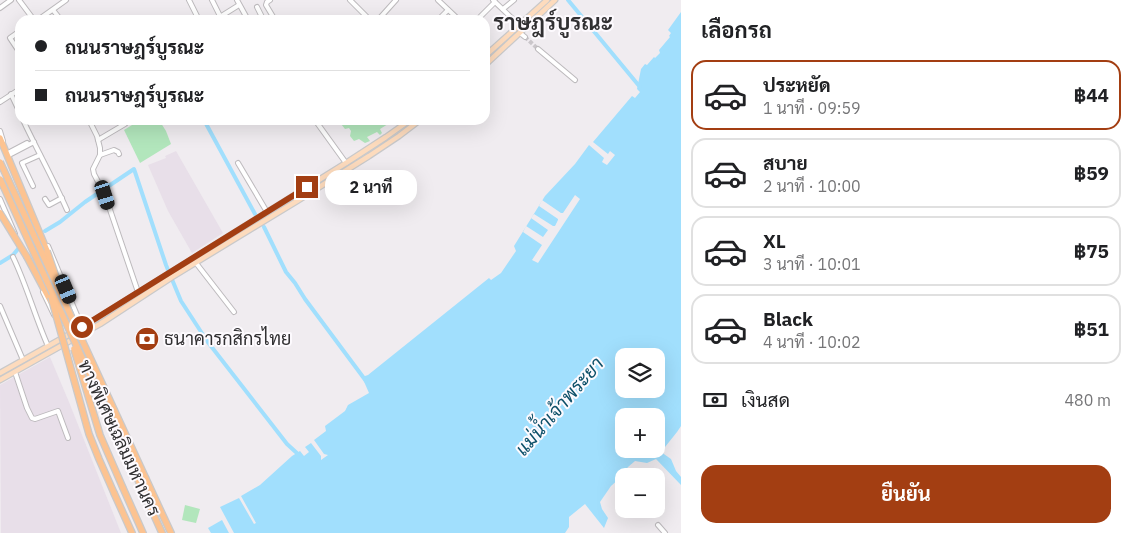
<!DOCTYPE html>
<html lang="th">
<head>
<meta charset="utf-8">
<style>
  :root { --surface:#fff; --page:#f2f2f2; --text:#202124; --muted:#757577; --line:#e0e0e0; --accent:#a33e12 }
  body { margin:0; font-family:"IBM Plex Sans",Sarabun,sans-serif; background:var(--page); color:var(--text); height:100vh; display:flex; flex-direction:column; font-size:19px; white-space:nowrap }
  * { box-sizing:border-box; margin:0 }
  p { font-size:16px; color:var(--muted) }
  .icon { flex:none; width:28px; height:28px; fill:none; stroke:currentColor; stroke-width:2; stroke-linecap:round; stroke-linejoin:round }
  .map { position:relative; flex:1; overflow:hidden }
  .details { display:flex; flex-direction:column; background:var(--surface); width:450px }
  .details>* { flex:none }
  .guide { position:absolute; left:15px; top:15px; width:475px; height:110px; border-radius:15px; box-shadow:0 5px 20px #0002; display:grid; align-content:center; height:110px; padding:0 20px; background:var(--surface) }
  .fabs { position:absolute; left:615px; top:348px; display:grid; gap:10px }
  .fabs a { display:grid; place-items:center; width:50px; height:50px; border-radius:10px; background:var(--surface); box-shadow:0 5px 20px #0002; font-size:25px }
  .end { position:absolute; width:22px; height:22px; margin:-11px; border:6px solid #a33e12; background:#fff; box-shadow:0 0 0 2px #fff }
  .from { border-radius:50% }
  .bubble { position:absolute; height:35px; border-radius:15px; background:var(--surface); box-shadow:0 5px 20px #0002; font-size:16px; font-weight:700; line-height:35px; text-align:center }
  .car { position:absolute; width:15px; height:30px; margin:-15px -8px; border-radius:6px; box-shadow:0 0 4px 1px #0007; background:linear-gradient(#222 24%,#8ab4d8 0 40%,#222 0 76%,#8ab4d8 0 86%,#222 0) }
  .guide b { display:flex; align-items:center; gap:18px; height:48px; font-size:19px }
  .guide b+b { border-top:1px solid var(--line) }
  .guide i { width:12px; height:12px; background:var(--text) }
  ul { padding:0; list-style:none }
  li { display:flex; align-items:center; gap:15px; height:70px; margin:0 10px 8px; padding:0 10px; border:2px solid var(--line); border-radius:15px }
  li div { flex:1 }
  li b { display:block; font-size:19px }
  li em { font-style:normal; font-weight:700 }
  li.on { border-color:var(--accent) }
  li>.icon { width:45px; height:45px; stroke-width:1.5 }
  h2 { padding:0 20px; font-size:22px; line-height:60px }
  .pay { display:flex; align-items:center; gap:12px; height:55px; padding:0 20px; font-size:19px }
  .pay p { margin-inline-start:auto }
  .cta { display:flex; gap:10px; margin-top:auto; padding:10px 20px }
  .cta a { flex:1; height:58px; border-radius:15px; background:var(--accent); color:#fff; font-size:20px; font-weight:700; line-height:58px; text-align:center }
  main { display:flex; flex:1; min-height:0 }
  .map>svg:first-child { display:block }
</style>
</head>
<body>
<main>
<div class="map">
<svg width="681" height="533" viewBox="0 0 681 533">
  <rect width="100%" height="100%" fill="#f0ecf0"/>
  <g fill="#e8dfe9">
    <polygon points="176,151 223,233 192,253 168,211 148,165 166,158 165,156"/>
    <polygon points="50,357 69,402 121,533 1,533 0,385"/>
  </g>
  <g fill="#b2e6bc">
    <polygon points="140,120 159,120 166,131 171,144 140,163 124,130"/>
    <polygon points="338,120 385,120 388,124 380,129 382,133 380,135 377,132 367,137 370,141 365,143 359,139 354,141 350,136 351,131 349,128 345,129"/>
    <polygon points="185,505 200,509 196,523 182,520"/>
  </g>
  <g fill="#a1dffd" fill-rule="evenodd">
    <path d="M681 12V426L677 432 661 452 671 459 676 471 681 477V485L656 459 647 463 635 461 628 467 620 478 611 486 600 502 602 509 608 518 604 528 585 504 569 517V527L565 533H234L220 507 239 498 254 524 256 523 241 496 260 485 292 456 300 451 304 456 309 452 305 447 311 443 321 456V460L328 455 324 454 314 440 326 431 325 426 345 411 348 405 369 393 362 377 368 375 489 278 491 280 501 273 516 251 514 246 545 196 575 164 589 145 604 158 602 162 607 165 615 155 610 151 608 154 593 142 632 96 635 98 640 92 637 89 641 69 645 64 647 65 654 57 655 58 660 53 659 50 670 37 669 36 671 33 668 30ZM624 356H656V389H624ZM624 416H656V449H624Z"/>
    <polygon points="222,520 229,533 211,533 208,528"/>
  </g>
  <polygon fill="#f0ecf0" points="575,195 580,199 538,263 532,260 542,245 523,232 526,226 543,237 548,230 531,218 534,214 553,226 555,226 558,220 558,219 539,206 542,200 561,213 563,213"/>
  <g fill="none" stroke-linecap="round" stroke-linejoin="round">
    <g stroke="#a1dffd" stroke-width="4">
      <polyline points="568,0 640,87"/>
      <polyline points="204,120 255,214"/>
      <polyline points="264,227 286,272 295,283 305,299 366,381"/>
      <polyline points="45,231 60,222 85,202 134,169 166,265 181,301 207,341 287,444 299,455"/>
      <polyline points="0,263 13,255 18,249"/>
    </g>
    <polyline stroke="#cac6ca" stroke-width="4" stroke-dasharray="4 2" stroke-linecap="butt" points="525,37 538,49"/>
    <g stroke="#bdbabd" stroke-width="6">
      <g id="minor">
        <polyline points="19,0 34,20"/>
        <polyline points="189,0 199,20"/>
        <polyline points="212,0 222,20"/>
        <polyline points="237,0 248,20"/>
        <polyline points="270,0 267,2 266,5 275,20"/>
        <polyline points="350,0 370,20"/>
        <polyline points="438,0 459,20"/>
        <polyline points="493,0 519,25"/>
        <polyline points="257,7 262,17 261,20"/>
        <polyline points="0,8 11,0"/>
        <polyline points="503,9 514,0"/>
        <polyline points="53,10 61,20"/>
        <polyline points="38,20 66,0"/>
        <polyline points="215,20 239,5"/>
        <polyline points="378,20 396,0"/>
        <polyline points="438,20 448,10"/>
        <polyline points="477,20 495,2"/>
        <polyline points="20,31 10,38 20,53"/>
        <polyline points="520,33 525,37"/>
        <polyline points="538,49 575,80"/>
        <polyline points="11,94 20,113"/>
        <polyline points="0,102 20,89"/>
        <path d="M23 120C37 150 54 180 67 210"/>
        <polyline points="89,120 97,136 100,148 100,155 93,169 94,174 105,195 138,292"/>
        <polyline points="315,120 346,163"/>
        <polyline points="0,131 3,141"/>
        <polyline points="98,140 125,124 123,120"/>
        <polyline points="8,153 27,143"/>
        <polyline points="9,155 34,142"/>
        <polyline points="100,155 114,150 118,152 119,154"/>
        <polyline points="238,163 267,212"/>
        <polyline points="33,186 22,163 40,155"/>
        <polyline points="0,199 15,234"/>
        <polyline points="45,199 49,205 62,198"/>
        <polyline points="48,246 82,327"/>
        <path d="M13 257C27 286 35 317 48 346"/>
        <polyline points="196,263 234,312"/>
        <polyline points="43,292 54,315"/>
        <polyline points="0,306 23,360"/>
        <polyline points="15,372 27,408 32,418 35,419 58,411 68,438"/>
        <polyline points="658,525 665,533"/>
      </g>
    </g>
    <g stroke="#c9c9ca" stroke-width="7">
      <g id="major">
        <polyline points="485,56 547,0"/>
        <polyline points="485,65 555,0"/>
        <polyline points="0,373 93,321 346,163 386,137 410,120"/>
        <polyline points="0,380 100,324 172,277 297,201 369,156 399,136 420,120"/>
      </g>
    </g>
    <g stroke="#c9c9ca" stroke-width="8">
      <g id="highway">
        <polyline points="0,138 47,251"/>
        <polyline points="27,257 51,302"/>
        <polyline points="58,292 65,317"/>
        <polyline points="146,479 171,533"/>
        <polyline points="139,482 162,533"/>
        <polyline points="123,488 143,533"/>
        <polyline points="114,493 132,533"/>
      </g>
    </g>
    <use href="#minor" stroke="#fff" stroke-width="4"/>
    <use href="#major" stroke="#fddbbd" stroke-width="4.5"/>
    <use href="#highway" stroke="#fcc391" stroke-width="5.5"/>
    <g stroke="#c9c9ca" stroke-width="8" stroke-linecap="butt">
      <g id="highway-bridge">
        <polyline points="0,162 146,479"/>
        <polyline points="0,179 139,482"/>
        <polyline points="0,213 27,257"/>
        <polyline points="47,251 56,277"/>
        <polyline points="51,297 89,434 99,459 114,493"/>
        <polyline points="74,349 100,435 123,488"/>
      </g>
    </g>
    <use href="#highway-bridge" stroke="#fcc391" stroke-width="5.5"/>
  </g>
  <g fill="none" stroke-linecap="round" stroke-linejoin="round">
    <polyline stroke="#a33e12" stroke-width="6" points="82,327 307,187"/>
  </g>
  <defs>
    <g id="bank-disc" transform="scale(1.25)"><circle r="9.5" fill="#a33e12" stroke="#fdfafe"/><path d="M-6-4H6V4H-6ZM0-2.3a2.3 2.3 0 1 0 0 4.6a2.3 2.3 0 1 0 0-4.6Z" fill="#fff"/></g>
  </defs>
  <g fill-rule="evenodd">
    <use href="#bank-disc" x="147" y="339"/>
  </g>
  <g text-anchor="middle" stroke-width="4" stroke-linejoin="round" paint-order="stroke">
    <g font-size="18" fill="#313032" stroke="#fdfafe" text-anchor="start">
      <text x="164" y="345">ธนาคารกสิกรไทย</text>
    </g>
    <g font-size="18" fill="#313032" stroke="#fdfafe">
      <text transform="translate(119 438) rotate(65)" y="6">ทางพิเศษเฉลิมมหานคร</text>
    </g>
    <g font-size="19" font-style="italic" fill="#0d5069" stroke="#fdfafe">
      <text transform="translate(559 406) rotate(-49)" y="7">แม่น้ำเจ้าพระยา</text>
    </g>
    <g font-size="22" font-weight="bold" fill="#313032" stroke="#fdfafe">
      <text x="553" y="30">ราษฎร์บูรณะ</text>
    </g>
  </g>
</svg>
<div class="fabs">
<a><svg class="icon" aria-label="layers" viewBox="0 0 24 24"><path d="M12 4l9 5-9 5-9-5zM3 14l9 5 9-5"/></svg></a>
<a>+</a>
<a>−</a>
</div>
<i class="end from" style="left:82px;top:327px"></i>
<i class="end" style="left:307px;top:187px"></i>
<div class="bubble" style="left:325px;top:170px;width:92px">2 นาที</div>
<i class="car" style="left:105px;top:195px;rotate:162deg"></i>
<i class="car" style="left:66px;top:289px;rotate:157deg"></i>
<div class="guide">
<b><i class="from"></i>ถนนราษฎร์บูรณะ</b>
<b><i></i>ถนนราษฎร์บูรณะ</b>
</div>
</div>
<section class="details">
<h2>เลือกรถ</h2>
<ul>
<li class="on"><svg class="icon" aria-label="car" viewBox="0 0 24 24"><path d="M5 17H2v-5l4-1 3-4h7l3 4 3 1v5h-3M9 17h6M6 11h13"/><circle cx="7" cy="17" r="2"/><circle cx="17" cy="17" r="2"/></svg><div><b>ประหยัด</b><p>1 นาที · 09:59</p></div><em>฿44</em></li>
<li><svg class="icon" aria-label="car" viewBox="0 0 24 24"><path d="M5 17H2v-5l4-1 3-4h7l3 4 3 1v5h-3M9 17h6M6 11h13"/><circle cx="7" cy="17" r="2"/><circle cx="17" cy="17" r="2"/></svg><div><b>สบาย</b><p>2 นาที · 10:00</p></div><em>฿59</em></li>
<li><svg class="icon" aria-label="car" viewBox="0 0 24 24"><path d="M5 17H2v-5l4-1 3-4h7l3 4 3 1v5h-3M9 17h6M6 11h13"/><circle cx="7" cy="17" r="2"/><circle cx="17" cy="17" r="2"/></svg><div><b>XL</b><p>3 นาที · 10:01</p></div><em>฿75</em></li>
<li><svg class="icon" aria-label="car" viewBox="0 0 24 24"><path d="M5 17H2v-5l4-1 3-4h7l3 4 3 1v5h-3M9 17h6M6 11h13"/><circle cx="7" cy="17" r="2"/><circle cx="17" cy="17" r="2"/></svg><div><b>Black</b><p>4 นาที · 10:02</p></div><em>฿51</em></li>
</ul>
<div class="pay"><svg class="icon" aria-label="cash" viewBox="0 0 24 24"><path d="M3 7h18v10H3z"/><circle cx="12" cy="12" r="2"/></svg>เงินสด<p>480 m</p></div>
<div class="cta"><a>ยืนยัน</a></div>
</section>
</main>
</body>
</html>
